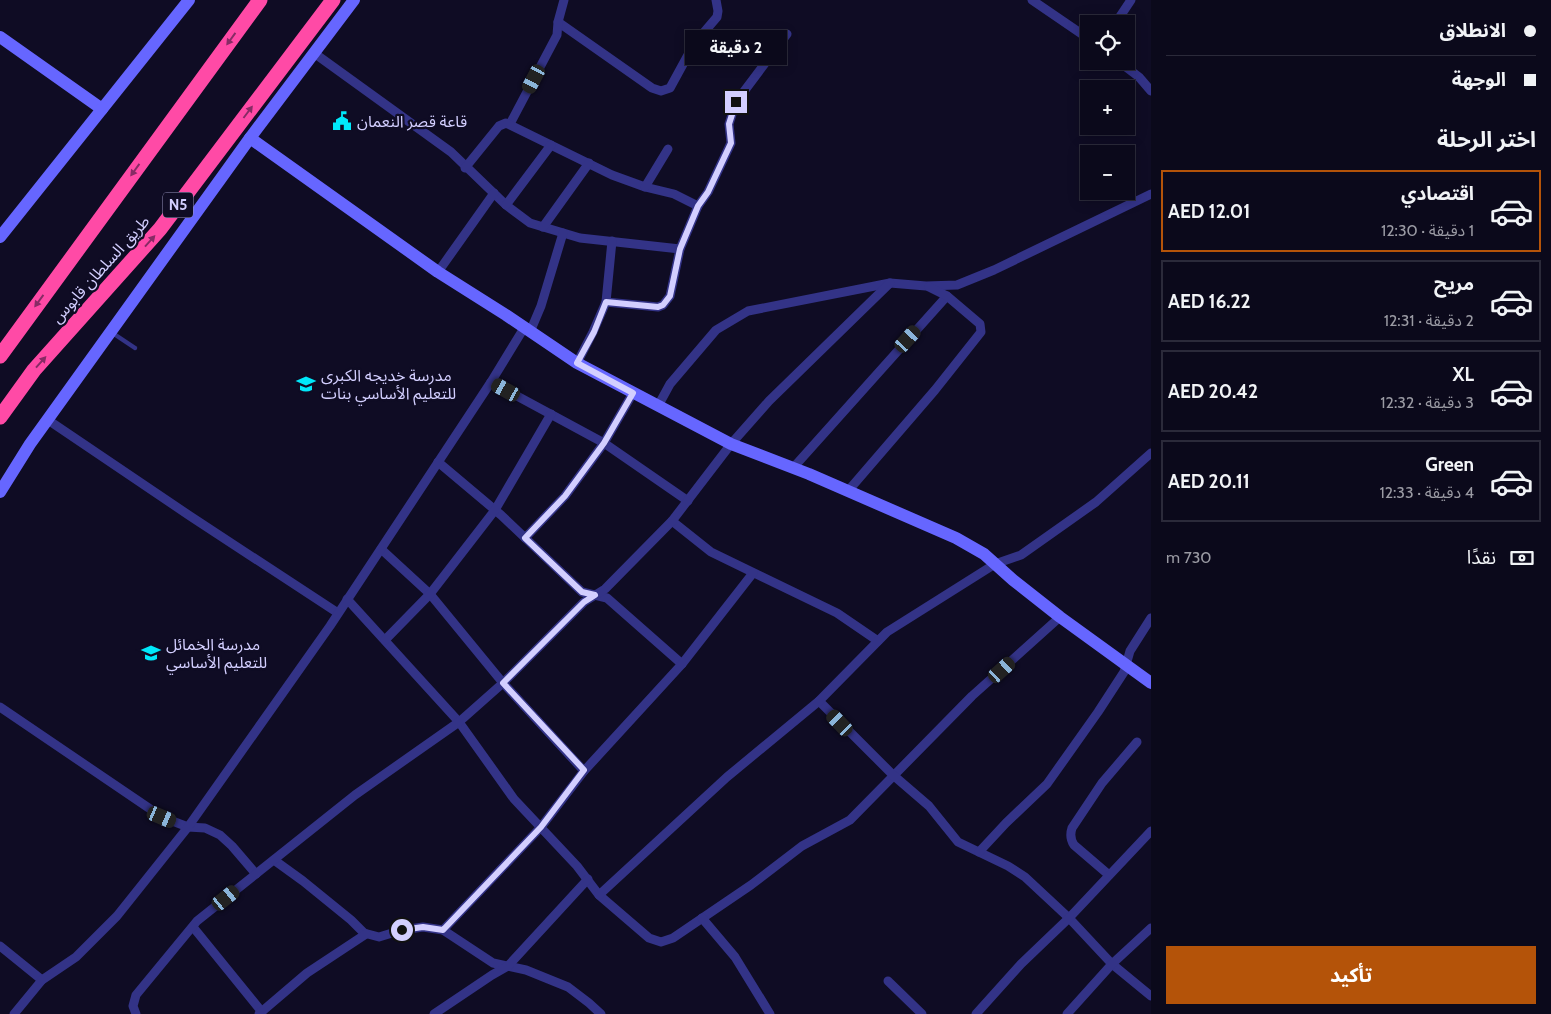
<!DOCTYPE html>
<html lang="ar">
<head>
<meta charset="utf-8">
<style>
  :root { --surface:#0b091b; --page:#191728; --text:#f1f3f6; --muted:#9a9aa3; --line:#2b2a3a; --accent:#b45309 }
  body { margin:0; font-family:Cabin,"Noto Sans Arabic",sans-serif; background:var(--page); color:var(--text); direction:rtl; height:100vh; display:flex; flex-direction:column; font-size:19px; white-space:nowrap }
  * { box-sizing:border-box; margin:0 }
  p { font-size:16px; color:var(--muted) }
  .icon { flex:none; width:28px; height:28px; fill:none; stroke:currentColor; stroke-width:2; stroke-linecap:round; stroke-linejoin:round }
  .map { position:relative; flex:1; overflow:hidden; direction:ltr }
  .sheet { display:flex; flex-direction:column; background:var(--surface); width:400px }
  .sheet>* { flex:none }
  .hud { display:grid; align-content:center; height:110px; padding:0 15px; background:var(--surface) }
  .fabs { position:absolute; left:1080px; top:15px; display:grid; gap:10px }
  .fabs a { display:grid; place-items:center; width:55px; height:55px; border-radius:0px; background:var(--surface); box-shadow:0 2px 12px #0003,0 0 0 1px var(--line); font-size:25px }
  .end { position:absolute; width:22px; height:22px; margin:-11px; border:6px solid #d3cfff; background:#111; box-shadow:0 0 0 2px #111 }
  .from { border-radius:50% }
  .bubble { position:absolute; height:35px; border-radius:0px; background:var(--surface); box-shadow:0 2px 12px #0003,0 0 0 1px var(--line); font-size:16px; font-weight:700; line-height:35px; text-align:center; direction:rtl }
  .car { position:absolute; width:15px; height:30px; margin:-15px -8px; border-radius:6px; box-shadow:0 0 4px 1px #0007; background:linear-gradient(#222 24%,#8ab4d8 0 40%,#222 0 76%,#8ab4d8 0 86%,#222 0) }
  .hud b { display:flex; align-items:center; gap:18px; height:48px; font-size:19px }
  .hud b+b { border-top:1px solid var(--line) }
  .hud i { width:12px; height:12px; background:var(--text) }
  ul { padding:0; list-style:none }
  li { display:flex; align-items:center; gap:15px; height:82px; margin:0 10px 8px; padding:0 5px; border:2px solid var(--line); border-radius:0px }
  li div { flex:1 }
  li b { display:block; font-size:19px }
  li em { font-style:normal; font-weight:700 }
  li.on { border-color:var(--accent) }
  li>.icon { width:45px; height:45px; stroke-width:1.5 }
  h2 { padding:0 15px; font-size:22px; line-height:60px }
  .pay { display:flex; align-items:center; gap:12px; height:55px; padding:0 15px; font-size:19px }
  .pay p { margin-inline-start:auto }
  .primary-button { display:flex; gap:10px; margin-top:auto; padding:10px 15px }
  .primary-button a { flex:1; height:58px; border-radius:0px; background:var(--accent); color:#fff; font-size:20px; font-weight:700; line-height:58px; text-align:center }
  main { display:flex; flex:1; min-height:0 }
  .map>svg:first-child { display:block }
</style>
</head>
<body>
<main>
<section class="sheet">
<div class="hud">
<b><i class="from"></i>الانطلاق</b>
<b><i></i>الوجهة</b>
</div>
<h2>اختر الرحلة</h2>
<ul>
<li class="on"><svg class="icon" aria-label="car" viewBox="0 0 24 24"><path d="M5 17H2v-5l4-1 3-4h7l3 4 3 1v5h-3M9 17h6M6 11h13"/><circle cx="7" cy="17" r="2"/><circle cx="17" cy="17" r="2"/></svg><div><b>اقتصادي</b><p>1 دقيقة · 12:30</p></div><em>AED 12.01</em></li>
<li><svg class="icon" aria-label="car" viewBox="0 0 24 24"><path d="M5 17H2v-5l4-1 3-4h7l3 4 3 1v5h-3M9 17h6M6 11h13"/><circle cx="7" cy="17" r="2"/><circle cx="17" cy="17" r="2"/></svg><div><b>مريح</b><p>2 دقيقة · 12:31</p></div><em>AED 16.22</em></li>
<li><svg class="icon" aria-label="car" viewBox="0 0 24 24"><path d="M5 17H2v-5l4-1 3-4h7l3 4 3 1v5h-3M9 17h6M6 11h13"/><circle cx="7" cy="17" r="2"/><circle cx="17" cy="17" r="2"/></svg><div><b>XL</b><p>3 دقيقة · 12:32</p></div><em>AED 20.42</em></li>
<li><svg class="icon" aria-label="car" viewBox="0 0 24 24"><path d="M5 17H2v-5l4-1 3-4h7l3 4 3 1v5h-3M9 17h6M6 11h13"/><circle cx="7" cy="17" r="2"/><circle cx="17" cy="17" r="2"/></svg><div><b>Green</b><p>4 دقيقة · 12:33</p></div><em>AED 20.11</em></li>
</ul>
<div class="pay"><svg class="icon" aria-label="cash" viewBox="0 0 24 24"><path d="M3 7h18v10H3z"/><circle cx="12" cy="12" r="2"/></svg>نقدًا<p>730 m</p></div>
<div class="primary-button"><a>تأكيد</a></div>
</section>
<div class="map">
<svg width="1151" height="1014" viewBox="0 0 1151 1014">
  <rect width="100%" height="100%" fill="#0f0c24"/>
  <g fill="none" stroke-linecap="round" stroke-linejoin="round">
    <polyline stroke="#333387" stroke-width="4.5" points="111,332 135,348"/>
    <g stroke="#333387" stroke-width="9">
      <polyline points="1032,0 1089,39"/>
      <polyline points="558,22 652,88 661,91 670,88 694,44 717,17 718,11 716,0"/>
      <polyline points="1115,24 1131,0"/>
      <polyline points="314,53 451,152 506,205 530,223 580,238 680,249"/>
      <polyline points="1118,61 1139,77 1151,91"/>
      <polyline points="510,124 557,35 558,22 564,0"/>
      <polyline points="465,168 499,126 506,123 612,175 645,187 674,194 698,206"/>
      <polyline points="645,187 668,149"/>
      <polyline points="506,205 551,145"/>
      <polyline points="543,227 589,163"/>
      <polyline points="438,272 494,193"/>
      <polyline points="606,302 658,307 663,305 670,296 680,249 698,206 708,192 731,143 729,124 736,102 787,34"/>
      <polyline points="530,332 541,306 563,233"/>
      <polyline points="577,363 593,332 606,302 612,241"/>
      <polyline points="491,382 604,443 688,501"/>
      <polyline points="658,406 670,384 716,330 748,311 890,283 926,286 957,285 994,270 1151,194"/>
      <polyline points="48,420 190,516 338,613"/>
      <polyline points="438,462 501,515 582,592 607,598 682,664"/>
      <polyline points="793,468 947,296"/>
      <polyline points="848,491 935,390 981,332 980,324 947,296 929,287"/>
      <polyline points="672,521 711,552 837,613 878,641"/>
      <polyline points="525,538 565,496 604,443 633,393"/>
      <polyline points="381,549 430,594 503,683 584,771"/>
      <polyline points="347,599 459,722 514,799 577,866 599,895 649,938 661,942 673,938 751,885 802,846 850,820 972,696 1060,617"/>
      <polyline points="385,640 430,594 495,510 551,414"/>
      <polyline points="819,701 893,775 929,806 958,842 1008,866 1025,877 1069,918 1112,964 1151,996"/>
      <polyline points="0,707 162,817 188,827 205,828 220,835 232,846 256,874"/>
      <polyline points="979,852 1006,823 1047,784 1098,712 1124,672 1130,651 1151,618"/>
      <polyline points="274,860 303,881 351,920 364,933 379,937 402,930 423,927 443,930 493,963 526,970 568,987 589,1003 601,1014"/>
      <path d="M1109 875 1074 845C1070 839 1070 834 1072 828L1102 783 1137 742"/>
      <polyline points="599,895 727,777 819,701 887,632 995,564 1021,555 1096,502 1151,453"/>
      <polyline points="702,918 735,957 770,1014"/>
      <polyline points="193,927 262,1012"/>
      <polyline points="443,930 541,827 584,771 682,664 753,573"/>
      <polyline points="0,946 42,980"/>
      <polyline points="888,981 922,1014"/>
      <polyline points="14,1014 42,980 76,957 117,916 188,827 330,626 491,382 524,328"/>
      <polyline points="136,1014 133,1006 136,995 197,921 355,795 459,722 503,683 584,602 605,589 672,521 731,444 769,401 890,283"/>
      <polyline points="259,1014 307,973 366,934"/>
      <polyline points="434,1014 492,975 508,966 588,879"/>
      <polyline points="976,1014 1021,964 1069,918 1151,831"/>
      <polyline points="1067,1014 1112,964 1151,928"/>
    </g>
    <g stroke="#66f" stroke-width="12">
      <polyline points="0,37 102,109"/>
      <polyline points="250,138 438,272 506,315 577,363 731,444 809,474 956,538 984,554 1013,580 1060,617 1151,683"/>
      <polyline points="0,237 189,0"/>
      <polyline points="0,492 30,444 250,138 354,0"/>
    </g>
    <g stroke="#ff4aa6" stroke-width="15">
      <polyline points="0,356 260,0"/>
      <polyline points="0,417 34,370 160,229 333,0"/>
    </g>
  </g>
  <defs><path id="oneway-solid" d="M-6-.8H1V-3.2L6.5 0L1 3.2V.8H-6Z" transform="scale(1.25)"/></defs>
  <g fill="#872b65">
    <use href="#oneway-solid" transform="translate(231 39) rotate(126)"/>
    <use href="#oneway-solid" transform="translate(248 112) rotate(-53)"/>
    <use href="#oneway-solid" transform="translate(135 170) rotate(126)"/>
    <use href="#oneway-solid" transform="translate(150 241) rotate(-48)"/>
    <use href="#oneway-solid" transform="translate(39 301) rotate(126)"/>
    <use href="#oneway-solid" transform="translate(41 362) rotate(-48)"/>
  </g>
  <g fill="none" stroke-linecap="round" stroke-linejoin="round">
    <polyline stroke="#d3cfff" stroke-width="6" points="402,930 423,927 443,930 541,827 584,770 503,683 584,602 595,595 582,592 525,538 565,496 604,443 633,393 577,363 594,332 606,302 658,307 663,305 670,296 680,249 698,206 708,192 731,143 729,124 736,102"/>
  </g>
  <defs>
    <g id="civic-bare" transform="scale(1.5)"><path d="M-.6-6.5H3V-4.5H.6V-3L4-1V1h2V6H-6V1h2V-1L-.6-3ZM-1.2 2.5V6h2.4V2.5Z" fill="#00e8fa" stroke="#0f0c24" stroke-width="2.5" paint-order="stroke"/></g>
    <g id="school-bare" transform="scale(1.5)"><path d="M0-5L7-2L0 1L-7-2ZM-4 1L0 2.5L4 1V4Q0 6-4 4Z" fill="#00e8fa" stroke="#0f0c24" stroke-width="2.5" paint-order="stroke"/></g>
  </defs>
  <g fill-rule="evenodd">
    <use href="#civic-bare" x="342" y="121"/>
    <use href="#school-bare" x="306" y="384"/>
    <use href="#school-bare" x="151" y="653"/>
  </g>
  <g text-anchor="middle" stroke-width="4.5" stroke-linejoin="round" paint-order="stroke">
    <rect fill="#0f0c24" stroke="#9894bd" stroke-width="1" x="163" y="192.5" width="30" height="25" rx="4"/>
    <g font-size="15" font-weight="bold" fill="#d3cfff">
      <text x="178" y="210">N5</text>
    </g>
    <g font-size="16" fill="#d3cfff" stroke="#0f0c24" text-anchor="start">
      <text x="357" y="127">قاعة قصر النعمان</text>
      <text x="321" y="381">مدرسة خديجه الكبرى<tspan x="321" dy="18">للتعليم الأساسي بنات</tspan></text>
      <text x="166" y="650">مدرسة الخمائل<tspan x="166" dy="18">للتعليم الأساسي</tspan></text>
    </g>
    <g font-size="16" fill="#d3cfff" stroke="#0f0c24">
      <text transform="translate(100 269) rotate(-48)" y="6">طريق السلطان قابوس</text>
    </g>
  </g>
</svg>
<div class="fabs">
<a><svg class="icon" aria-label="locate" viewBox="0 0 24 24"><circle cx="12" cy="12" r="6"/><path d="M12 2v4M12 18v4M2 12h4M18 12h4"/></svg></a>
<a>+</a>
<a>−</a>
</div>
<i class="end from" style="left:402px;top:930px"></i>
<i class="end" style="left:736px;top:102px"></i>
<div class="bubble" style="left:685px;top:30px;width:102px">2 دقيقة</div>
<i class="car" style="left:534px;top:79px;rotate:208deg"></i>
<i class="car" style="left:908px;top:339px;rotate:42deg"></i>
<i class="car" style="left:506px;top:390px;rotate:299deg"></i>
<i class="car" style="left:1002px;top:670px;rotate:48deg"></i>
<i class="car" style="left:840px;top:723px;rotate:316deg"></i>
<i class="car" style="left:162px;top:817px;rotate:113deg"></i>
<i class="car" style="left:226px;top:898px;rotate:51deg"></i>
</div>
</main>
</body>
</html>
